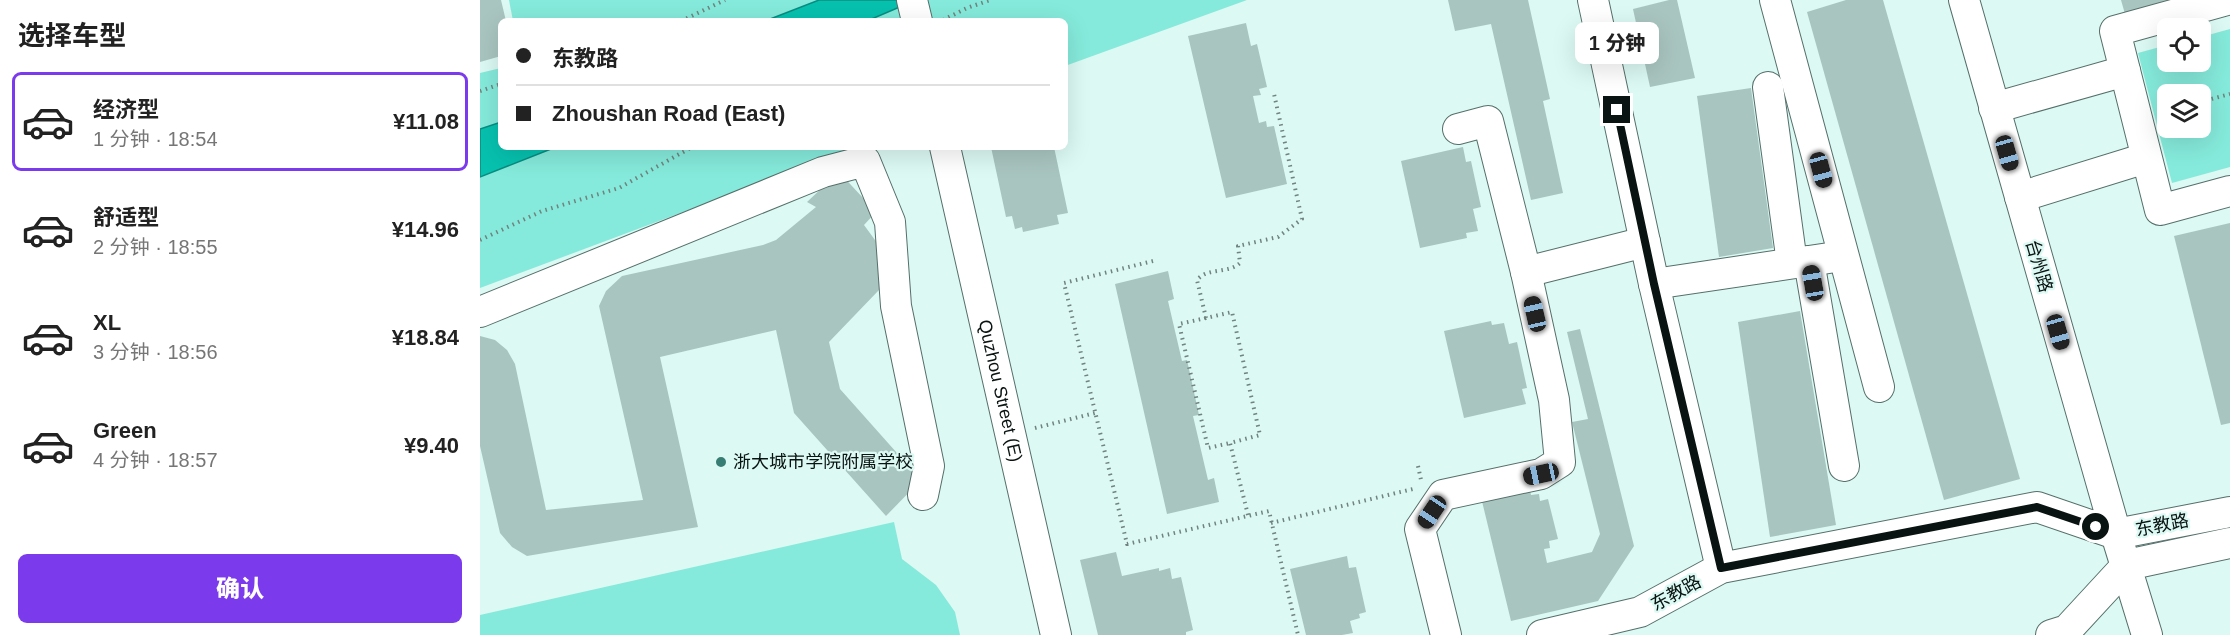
<!DOCTYPE html>
<html lang="zh">
<head>
<meta charset="utf-8">
<style>
  :root { --surface:#fff; --page:#f6f6f6; --text:#222; --muted:#767676; --line:#e0e0e0; --accent:#7c3aed }
  body { margin:0; font-family:Helvetica,"Noto Sans SC",sans-serif; background:var(--page); color:var(--text); height:100vh; display:flex; flex-direction:column; font-size:22px; white-space:nowrap }
  * { box-sizing:border-box; margin:0 }
  p { font-size:20px; color:var(--muted) }
  .icon { flex:none; width:33px; height:33px; fill:none; stroke:currentColor; stroke-width:2; stroke-linecap:round; stroke-linejoin:round }
  .map { position:relative; flex:1; overflow:hidden }
  .details { display:flex; flex-direction:column; background:var(--surface); width:480px }
  .details>* { flex:none }
  .banner { position:absolute; left:18px; top:18px; width:570px; height:132px; border-radius:9px; box-shadow:0 6px 24px #0002; display:grid; align-content:center; height:132px; padding:0 18px; background:var(--surface) }
  .buttons { position:absolute; left:1677px; top:18px; display:grid; gap:12px }
  .buttons a { display:grid; place-items:center; width:54px; height:54px; border-radius:9px; background:var(--surface); box-shadow:0 6px 24px #0002; font-size:30px }
  .end { position:absolute; width:27px; height:27px; margin:-14px; border:8px solid #091311; background:#fff; box-shadow:0 0 0 3px #fff }
  .from { border-radius:50% }
  .bubble { position:absolute; height:42px; border-radius:9px; background:var(--surface); box-shadow:0 6px 24px #0002; font-size:20px; font-weight:800; line-height:42px; text-align:center }
  .car { position:absolute; width:18px; height:36px; margin:-18px -9px; border-radius:8px; box-shadow:0 0 4px 2px #0007; background:linear-gradient(#222 24%,#8ab4d8 0 40%,#222 0 76%,#8ab4d8 0 86%,#222 0) }
  .banner b { display:flex; align-items:center; gap:21px; height:57px; font-size:22px }
  .banner b+b { border-top:2px solid var(--line) }
  .banner i { width:15px; height:15px; background:var(--text) }
  ul { padding:0; list-style:none }
  li { display:flex; align-items:center; gap:18px; height:99px; margin:0 12px 9px; padding:0 6px; border:3px solid transparent; border-radius:9px }
  li div { flex:1 }
  li b { display:block; font-size:22px }
  li em { font-style:normal; font-weight:800 }
  li.selected { border-color:var(--accent) }
  li>.icon { width:54px; height:54px; stroke-width:1.5 }
  h2 { padding:0 18px; font-size:27px; line-height:72px }
  .action { display:flex; gap:12px; margin-top:auto; padding:12px 18px }
  .action a { flex:1; height:69px; border-radius:9px; background:var(--accent); color:#fff; font-size:24px; font-weight:800; line-height:69px; text-align:center }
  main { display:flex; flex:1; min-height:0 }
  .map>svg:first-child { display:block }
</style>
</head>
<body>
<main>
<section class="details">
<h2>选择车型</h2>
<ul>
<li class="selected"><svg class="icon" aria-label="car" viewBox="0 0 24 24"><path d="M5 17H2v-5l4-1 3-4h7l3 4 3 1v5h-3M9 17h6M6 11h13"/><circle cx="7" cy="17" r="2"/><circle cx="17" cy="17" r="2"/></svg><div><b>经济型</b><p>1 分钟 · 18:54</p></div><em>¥11.08</em></li>
<li><svg class="icon" aria-label="car" viewBox="0 0 24 24"><path d="M5 17H2v-5l4-1 3-4h7l3 4 3 1v5h-3M9 17h6M6 11h13"/><circle cx="7" cy="17" r="2"/><circle cx="17" cy="17" r="2"/></svg><div><b>舒适型</b><p>2 分钟 · 18:55</p></div><em>¥14.96</em></li>
<li><svg class="icon" aria-label="car" viewBox="0 0 24 24"><path d="M5 17H2v-5l4-1 3-4h7l3 4 3 1v5h-3M9 17h6M6 11h13"/><circle cx="7" cy="17" r="2"/><circle cx="17" cy="17" r="2"/></svg><div><b>XL</b><p>3 分钟 · 18:56</p></div><em>¥18.84</em></li>
<li><svg class="icon" aria-label="car" viewBox="0 0 24 24"><path d="M5 17H2v-5l4-1 3-4h7l3 4 3 1v5h-3M9 17h6M6 11h13"/><circle cx="7" cy="17" r="2"/><circle cx="17" cy="17" r="2"/></svg><div><b>Green</b><p>4 分钟 · 18:57</p></div><em>¥9.40</em></li>
</ul>
<div class="action"><a>确认</a></div>
</section>
<div class="map">
<svg width="1750" height="635" viewBox="0 0 1750 635">
  <rect width="100%" height="100%" fill="#dcf9f3"/>
  <g fill="#85eadb" fill-rule="evenodd">
    <polygon points="29,0 339,0 285,21 33,21"/>
    <polygon points="436,0 767,0 585,66 585,21 387,21"/>
    <path d="M1750 29V167L1692 183 1658 53 1687 45 1688 62H1720L1721 37ZM1720 94V128H1688V94Z"/>
    <polygon points="21,68 21,122 0,129 0,73"/>
    <polygon points="76,147 377,147 0,288 0,177"/>
    <polygon points="414,522 422,559 456,585 475,612 480,635 0,635 0,615"/>
  </g>
  <g fill="#07c1af" stroke="#088d80" stroke-width="1.5">
    <polygon points="339,0 436,0 387,21 285,21"/>
    <polygon points="21,122 21,147 76,147 0,177 0,129"/>
  </g>
  <g fill="#a9c5c0">
    <polygon points="0,0 21,0 26,21 21,21 21,56 0,62"/>
    <polygon points="968,0 1048,0 1070,99 1063,101 1083,193 1051,200 1011,24 975,31"/>
    <polygon points="1189,0 1197,0 1215,78 1170,87 1153,9"/>
    <polygon points="1366,0 1403,0 1540,479 1464,500 1327,12"/>
    <polygon points="1641,0 1695,0 1645,14"/>
    <polygon points="766,23 771,46 777,44 787,87 779,89 781,95 773,96 779,123 786,121 787,127 794,126 807,184 746,198 708,36"/>
    <polygon points="1271,88 1293,248 1239,257 1217,96"/>
    <polygon points="511,147 574,147 588,213 577,215 579,224 543,232 542,227 535,229 532,216 526,217"/>
    <polygon points="983,147 986,162 991,161 1001,207 993,209 998,231 986,233 987,238 940,248 921,161"/>
    <polygon points="359,172 396,212 384,225 406,255 406,272 399,290 349,342 360,389 441,480 406,516 314,413 296,330 180,357 218,527 47,556 32,547 20,533 0,446 0,336 15,340 27,350 35,364 66,510 163,500 119,306 126,291 142,276 283,245 296,240 336,207 327,202"/>
    <polygon points="1750,223 1750,423 1741,425 1694,236"/>
    <polygon points="688,271 694,299 688,301 702,361 707,360 719,415 713,416 728,480 734,478 739,502 687,514 635,284"/>
    <polygon points="1320,311 1356,525 1290,537 1258,322"/>
    <polygon points="1011,321 1012,325 1024,323 1029,344 1037,342 1047,388 1042,389 1046,404 984,418 964,331"/>
    <polygon points="1100,329 1154,546 1118,601 1031,621 1000,493 1048,482 1051,495 1059,494 1060,501 1068,499 1078,539 1069,541 1070,548 1064,549 1067,563 1112,552 1120,534 1092,422 1108,419 1087,332"/>
    <polygon points="636,552 642,576 679,568 679,571 690,568 692,579 701,577 713,630 706,632 706,635 618,635 600,560"/>
    <polygon points="867,556 869,568 876,567 886,612 879,614 880,618 870,621 873,633 862,635 826,635 810,569"/>
  </g>
  <g fill="none" stroke-linecap="round" stroke-linejoin="round">
    <g stroke="#556f6a" stroke-width="32">
      <g id="minor">
        <polyline points="432,0 437,21"/>
        <polyline points="1113,0 1174,284 1241,568"/>
        <polyline points="1295,0 1399,387"/>
        <polyline points="1484,0 1636,534 1667,635"/>
        <polyline points="1747,0 1635,31 1680,210 1750,191"/>
        <polyline points="1288,87 1312,263"/>
        <polyline points="1514,108 1645,71"/>
        <path id="s1" d="M465 147 576 635"/>
        <polyline points="1540,197 1666,158"/>
        <polyline points="1329,261 1364,466"/>
        <polyline points="1046,272 1165,242"/>
        <polyline points="1174,284 1349,258"/>
        <polyline points="0,312 343,172 385,161 410,222 416,306 449,466 443,495"/>
        <polyline points="966,635 940,529 963,495 1061,474 1080,462 1074,400 1046,272 1008,121 978,129"/>
        <polyline points="1062,635 1160,612 1241,568 1557,507 1636,534 1750,512"/>
        <polyline points="1571,635 1587,630 1647,565 1750,543"/>
      </g>
    </g>
    <g stroke="#70837f" stroke-width="4" stroke-dasharray="1.5 4.5" stroke-linecap="butt">
      <polyline points="463,20 487,8 510,0"/>
      <polyline points="201,21 245,0"/>
      <polyline points="0,91 21,84"/>
      <polyline points="1720,102 1750,94"/>
      <polyline points="0,240 62,211 139,188 212,147"/>
      <polyline points="673,261 584,283 647,544 789,511 818,635"/>
      <polyline points="726,318 699,324 728,448 750,443"/>
      <polyline points="555,428 615,413"/>
      <polyline points="938,466 941,480"/>
      <path d="M768 515 750 443 780 435 752 312 726 318 717 280C728 267 748 274 760 263L758 246 798 237 822 219 794 94"/>
      <polyline points="791,523 933,489"/>
    </g>
    <use href="#minor" stroke="#fff" stroke-width="30"/>
  </g>
  <g fill="none" stroke-linecap="round" stroke-linejoin="round">
    <polyline stroke="#091311" stroke-width="8" points="1137,110 1174,284 1241,568 1557,507 1616,527"/>
  </g>
  <circle fill="#387d73" stroke="#dcf9f3" stroke-width="2" cx="241" cy="462" r="6"/>
  <g text-anchor="middle" stroke-width="4.5" stroke-linejoin="round" paint-order="stroke">
    <g font-size="18" fill="#091311" stroke="#dcf9f3">
      <text transform="translate(1559 266) rotate(74)" y="6">台州路</text>
      <text dy="6" stroke="none"><textPath href="#s1" startOffset="250">Quzhou Street (E)</textPath></text>
      <text transform="translate(1682 525) rotate(-11)" y="6">东教路</text>
      <text transform="translate(1196 593) rotate(-29)" y="6">东教路</text>
    </g>
    <g font-size="18" fill="#091311" stroke="#dcf9f3" text-anchor="start">
      <text x="253" y="468">浙大城市学院附属学校</text>
    </g>
  </g>
</svg>
<div class="buttons">
<a><svg class="icon" aria-label="locate" viewBox="0 0 24 24"><circle cx="12" cy="12" r="6"/><path d="M12 2v4M12 18v4M2 12h4M18 12h4"/></svg></a>
<a><svg class="icon" aria-label="layers" viewBox="0 0 24 24"><path d="M12 4l9 5-9 5-9-5zM3 14l9 5 9-5"/></svg></a>
</div>
<i class="end from" style="left:1616px;top:527px"></i>
<i class="end" style="left:1137px;top:110px"></i>
<div class="bubble" style="left:1095px;top:22px;width:84px">1 分钟</div>
<i class="car" style="left:1527px;top:153px;rotate:164deg"></i>
<i class="car" style="left:1341px;top:170px;rotate:165deg"></i>
<i class="car" style="left:1333px;top:283px;rotate:350deg"></i>
<i class="car" style="left:1055px;top:314px;rotate:347deg"></i>
<i class="car" style="left:1578px;top:332px;rotate:164deg"></i>
<i class="car" style="left:1061px;top:474px;rotate:258deg"></i>
<i class="car" style="left:952px;top:512px;rotate:214deg"></i>
<div class="banner">
<b><i class="from"></i>东教路</b>
<b><i></i>Zhoushan Road (East)</b>
</div>
</div>
</main>
</body>
</html>
